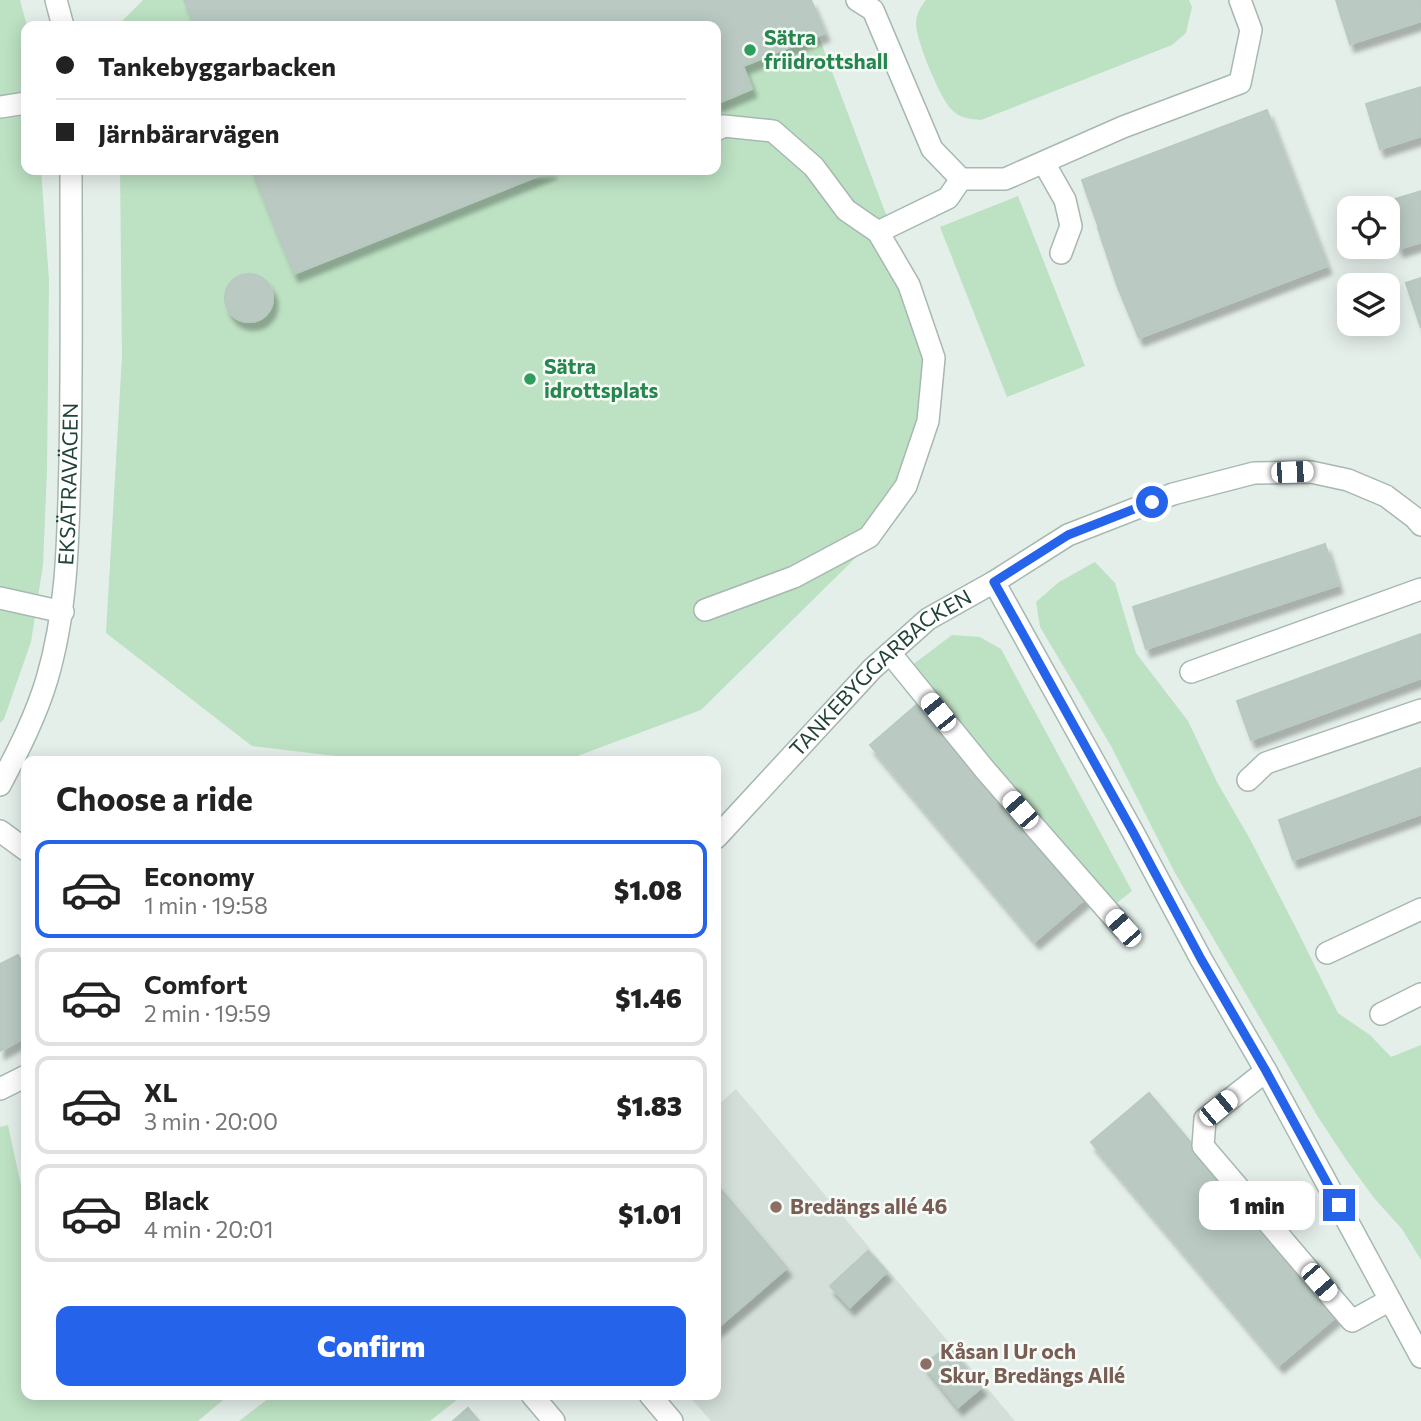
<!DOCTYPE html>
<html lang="en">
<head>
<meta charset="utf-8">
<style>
  :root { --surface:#fff; --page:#f2f2f2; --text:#222; --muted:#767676; --line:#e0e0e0; --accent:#2563eb }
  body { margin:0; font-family:Commissioner,sans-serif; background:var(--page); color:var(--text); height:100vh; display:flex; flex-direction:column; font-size:26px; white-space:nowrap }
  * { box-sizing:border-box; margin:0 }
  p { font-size:23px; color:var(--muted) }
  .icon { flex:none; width:38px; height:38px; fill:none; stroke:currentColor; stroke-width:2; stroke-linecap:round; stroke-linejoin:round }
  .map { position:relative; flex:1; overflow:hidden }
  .drawer { position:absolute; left:21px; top:756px; width:700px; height:644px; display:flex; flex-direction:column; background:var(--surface); border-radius:14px; box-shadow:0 4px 18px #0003 }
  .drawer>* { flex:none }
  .top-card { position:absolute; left:21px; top:21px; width:700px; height:154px; border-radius:14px; box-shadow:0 4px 18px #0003; display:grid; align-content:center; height:154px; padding:0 35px; background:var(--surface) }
  .fabs { position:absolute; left:1337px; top:196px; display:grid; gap:14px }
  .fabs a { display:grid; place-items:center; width:63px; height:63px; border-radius:14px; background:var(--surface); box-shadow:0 4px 18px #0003; font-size:35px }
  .end { position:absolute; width:32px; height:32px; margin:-16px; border:9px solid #2563eb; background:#fff; box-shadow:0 0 0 4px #fff }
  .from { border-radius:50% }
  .bubble { position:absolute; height:49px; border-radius:14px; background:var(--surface); box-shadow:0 4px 18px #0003; font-size:23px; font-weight:800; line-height:49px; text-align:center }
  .car { position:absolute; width:21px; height:42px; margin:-21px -10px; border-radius:9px; box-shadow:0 0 5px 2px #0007; background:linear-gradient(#fff 24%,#345 0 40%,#fff 0 76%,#345 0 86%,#fff 0) }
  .top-card b { display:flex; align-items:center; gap:24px; height:66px; font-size:26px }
  .top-card b+b { border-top:2px solid var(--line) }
  .top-card i { width:18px; height:18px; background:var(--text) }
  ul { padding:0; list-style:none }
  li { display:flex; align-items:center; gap:21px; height:98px; margin:0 14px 10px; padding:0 21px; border:4px solid var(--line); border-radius:14px }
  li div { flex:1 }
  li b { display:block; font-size:26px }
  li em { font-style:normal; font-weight:800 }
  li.current { border-color:var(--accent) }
  li>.icon { width:63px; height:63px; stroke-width:1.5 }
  h2 { padding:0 35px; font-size:32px; line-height:84px }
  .primary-button { display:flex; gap:14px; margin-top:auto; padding:14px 35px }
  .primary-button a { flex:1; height:80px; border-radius:14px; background:var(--accent); color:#fff; font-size:28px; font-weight:800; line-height:80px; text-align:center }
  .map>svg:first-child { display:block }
</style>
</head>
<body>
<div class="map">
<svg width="1421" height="1421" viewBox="0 0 1421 1421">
  <defs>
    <filter id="shadow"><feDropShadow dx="4.5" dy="8" stdDeviation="2" flood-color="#0004"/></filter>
  </defs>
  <rect width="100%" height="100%" fill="#e5efea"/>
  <polygon fill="#d3dfd8" points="736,1089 1015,1421 711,1421 688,1395 716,1395 716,1107"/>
  <g fill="#bde1c3">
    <polygon points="0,0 20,0 27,26 26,170 41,170 49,280 47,471 43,565 31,642 4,719 0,723"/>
    <polygon points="143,0 805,0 937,349 941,401 930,450 904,510 701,710 564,761 377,761 252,746 106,633 122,356 120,170 716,170 716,26 119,26 119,24"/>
    <path d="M926 0H1189L1192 7 1186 33 1172 45 981 120C969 119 959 118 951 109 940 98 916 40 916 24 916 15 920 7 926 0Z"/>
    <polygon points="1018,196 1085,366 1007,397 940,227"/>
    <polygon points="1095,562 1115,583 1136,653 1188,721 1217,782 1250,839 1298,932 1338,1013 1370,1035 1391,1057 1421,1045 1421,1260 1402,1229 1374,1198 1345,1158 1318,1117 1175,873 1111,746 1040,627 1036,602 1059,582"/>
    <polygon points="952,635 980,637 1001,649 1132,891 1108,910 907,669"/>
    <polygon points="8,1125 26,1209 26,1395 229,1395 198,1421 0,1421 0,1127"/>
    <polygon points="273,1395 463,1395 430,1421 239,1421"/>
  </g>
  <g fill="#bacac2" stroke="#b7c9c0" stroke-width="2" filter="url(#shadow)">
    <polygon points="184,0 811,0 825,33 743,66 752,89 716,104 716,26 195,26"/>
    <polygon points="1336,0 1421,0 1421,21 1350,44"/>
    <polygon points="1421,87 1421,136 1380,149 1366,104"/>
    <polygon points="1267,110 1327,266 1139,338 1117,285 1098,228 1099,228 1082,180"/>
    <polygon points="252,170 553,170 294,274"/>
    <polygon points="1421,191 1421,242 1399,249 1388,216 1388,208 1385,208 1383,203"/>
    <circle cx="249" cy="298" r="24"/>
    <polygon points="1421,278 1421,328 1406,283"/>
    <polygon points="1325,544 1338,585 1146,649 1133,607"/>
    <polygon points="1421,634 1421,678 1251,740 1237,701"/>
    <polygon points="920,702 1086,898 1035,941 870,745"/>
    <polygon points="1421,768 1421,814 1293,860 1279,820"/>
    <polygon points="18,955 26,970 26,1037 0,1051 0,964"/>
    <polygon points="1149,1093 1337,1316 1279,1365 1091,1142"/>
    <polygon points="716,1184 787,1268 716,1329"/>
    <polygon points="868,1251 887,1272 850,1307 830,1286"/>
    <polygon points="948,1346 982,1387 958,1407 924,1365"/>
    <polygon points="468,1408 479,1421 453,1421"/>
  </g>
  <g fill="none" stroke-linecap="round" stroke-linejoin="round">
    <g stroke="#a7b8b1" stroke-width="24">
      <g id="minor">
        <polyline points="56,0 63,26"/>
        <polyline points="857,0 873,10 932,149 961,179 1005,179 1123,127 1240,83 1251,30 1240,0"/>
        <polyline points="0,107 26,103"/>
        <polyline points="716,130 724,126 773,131 814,167 846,210 878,232 948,198 961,179"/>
        <polyline points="1044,163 1065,200 1071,226 1061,253"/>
        <polyline points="994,582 1133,832 1201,959 1266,1071 1421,1357"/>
        <polyline points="0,598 63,612"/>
        <polyline points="705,610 794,577 869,537 906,486 928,421 934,358 909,285 878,232"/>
        <polyline points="890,653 986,771 1123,928"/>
        <polyline points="1191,672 1421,589"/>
        <polyline points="1248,780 1266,763 1421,710"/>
        <path id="s1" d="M0 785C18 751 36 716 47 679 68 608 68 535 70 462 72 365 71 267 71 170"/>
        <polyline points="0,831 26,850"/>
        <path id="s2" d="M716 838 872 669 928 619 994 582 1068 535 1173 494 1254 473 1311 472 1348 480 1386 496 1415 518 1421 525"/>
        <polyline points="1327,953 1421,909"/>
        <polyline points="1381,1014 1421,994"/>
        <polyline points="1266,1071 1205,1119 1203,1146 1352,1321 1390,1300"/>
        <polyline points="0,1089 26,1076"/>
        <polyline points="532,1395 554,1421"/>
        <polyline points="650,1395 672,1421"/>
      </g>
    </g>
    <use href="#minor" stroke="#fff" stroke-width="21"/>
  </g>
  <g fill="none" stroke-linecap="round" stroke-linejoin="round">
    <polyline stroke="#2563eb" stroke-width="9" points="1152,502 1068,535 994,582 1133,832 1201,959 1266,1071 1339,1205"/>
  </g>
  <g fill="#2e9e5b" stroke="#f6fbf8" stroke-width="2.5">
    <circle cx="750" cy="50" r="7"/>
    <circle cx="530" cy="379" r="7"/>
  </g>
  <g fill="#8d6e63" stroke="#f6fbf8" stroke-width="2.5">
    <circle cx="776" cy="1207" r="7"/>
    <circle cx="926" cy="1364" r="7"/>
  </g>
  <g text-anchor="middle" stroke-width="5" stroke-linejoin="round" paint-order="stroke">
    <g font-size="21" font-weight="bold" fill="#27864d" stroke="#f6fbf8" text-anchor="start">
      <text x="764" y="45">Sätra<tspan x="764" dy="24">friidrottshall</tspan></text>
      <text x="544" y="374">Sätra<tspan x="544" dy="24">idrottsplats</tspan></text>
    </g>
    <g font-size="21" fill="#224337" stroke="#f6fbf8">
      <text dy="7" stroke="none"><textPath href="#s1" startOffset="313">EKSÄTRAVÄGEN</textPath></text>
      <text dy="7" stroke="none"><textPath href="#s2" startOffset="234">TANKEBYGGARBACKEN</textPath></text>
    </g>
    <g font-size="21" font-weight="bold" fill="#785e54" stroke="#f6fbf8" text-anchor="start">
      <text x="790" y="1214">Bredängs allé 46</text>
      <text x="940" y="1359">Kåsan I Ur och<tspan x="940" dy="24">Skur, Bredängs Allé</tspan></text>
    </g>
  </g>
</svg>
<div class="fabs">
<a><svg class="icon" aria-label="locate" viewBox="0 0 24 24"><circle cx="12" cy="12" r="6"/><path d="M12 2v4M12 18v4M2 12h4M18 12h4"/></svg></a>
<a><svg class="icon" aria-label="layers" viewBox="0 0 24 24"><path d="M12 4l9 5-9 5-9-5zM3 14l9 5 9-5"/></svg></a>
</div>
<i class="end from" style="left:1152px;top:502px"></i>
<i class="end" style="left:1339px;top:1205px"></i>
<div class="bubble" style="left:1199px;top:1181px;width:116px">1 min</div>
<i class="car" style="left:1292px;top:472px;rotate:88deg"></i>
<i class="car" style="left:938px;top:712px;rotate:321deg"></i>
<i class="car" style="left:1020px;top:810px;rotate:319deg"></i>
<i class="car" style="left:1123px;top:928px;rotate:319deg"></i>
<i class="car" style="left:1218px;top:1108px;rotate:50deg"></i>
<i class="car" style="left:1319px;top:1282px;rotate:139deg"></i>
<div class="top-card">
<b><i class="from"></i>Tankebyggarbacken</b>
<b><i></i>Järnbärarvägen</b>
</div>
<section class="drawer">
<h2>Choose a ride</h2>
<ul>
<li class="current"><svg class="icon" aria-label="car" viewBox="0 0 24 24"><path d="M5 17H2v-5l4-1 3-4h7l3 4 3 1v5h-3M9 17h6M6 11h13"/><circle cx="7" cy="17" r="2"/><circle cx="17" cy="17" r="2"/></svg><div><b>Economy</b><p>1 min · 19:58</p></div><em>$1.08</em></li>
<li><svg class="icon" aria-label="car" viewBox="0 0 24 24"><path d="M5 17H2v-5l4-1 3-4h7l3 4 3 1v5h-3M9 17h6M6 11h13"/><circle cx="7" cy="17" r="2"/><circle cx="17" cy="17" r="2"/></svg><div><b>Comfort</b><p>2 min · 19:59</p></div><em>$1.46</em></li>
<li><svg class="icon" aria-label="car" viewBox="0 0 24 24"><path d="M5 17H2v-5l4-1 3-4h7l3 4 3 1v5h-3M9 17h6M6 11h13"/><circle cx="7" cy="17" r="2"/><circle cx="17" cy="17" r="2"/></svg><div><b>XL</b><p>3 min · 20:00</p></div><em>$1.83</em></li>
<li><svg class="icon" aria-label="car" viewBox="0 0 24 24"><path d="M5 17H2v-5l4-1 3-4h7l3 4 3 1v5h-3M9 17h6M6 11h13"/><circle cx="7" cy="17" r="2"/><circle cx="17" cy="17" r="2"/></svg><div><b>Black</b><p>4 min · 20:01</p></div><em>$1.01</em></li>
</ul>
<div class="primary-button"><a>Confirm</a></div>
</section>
</div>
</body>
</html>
